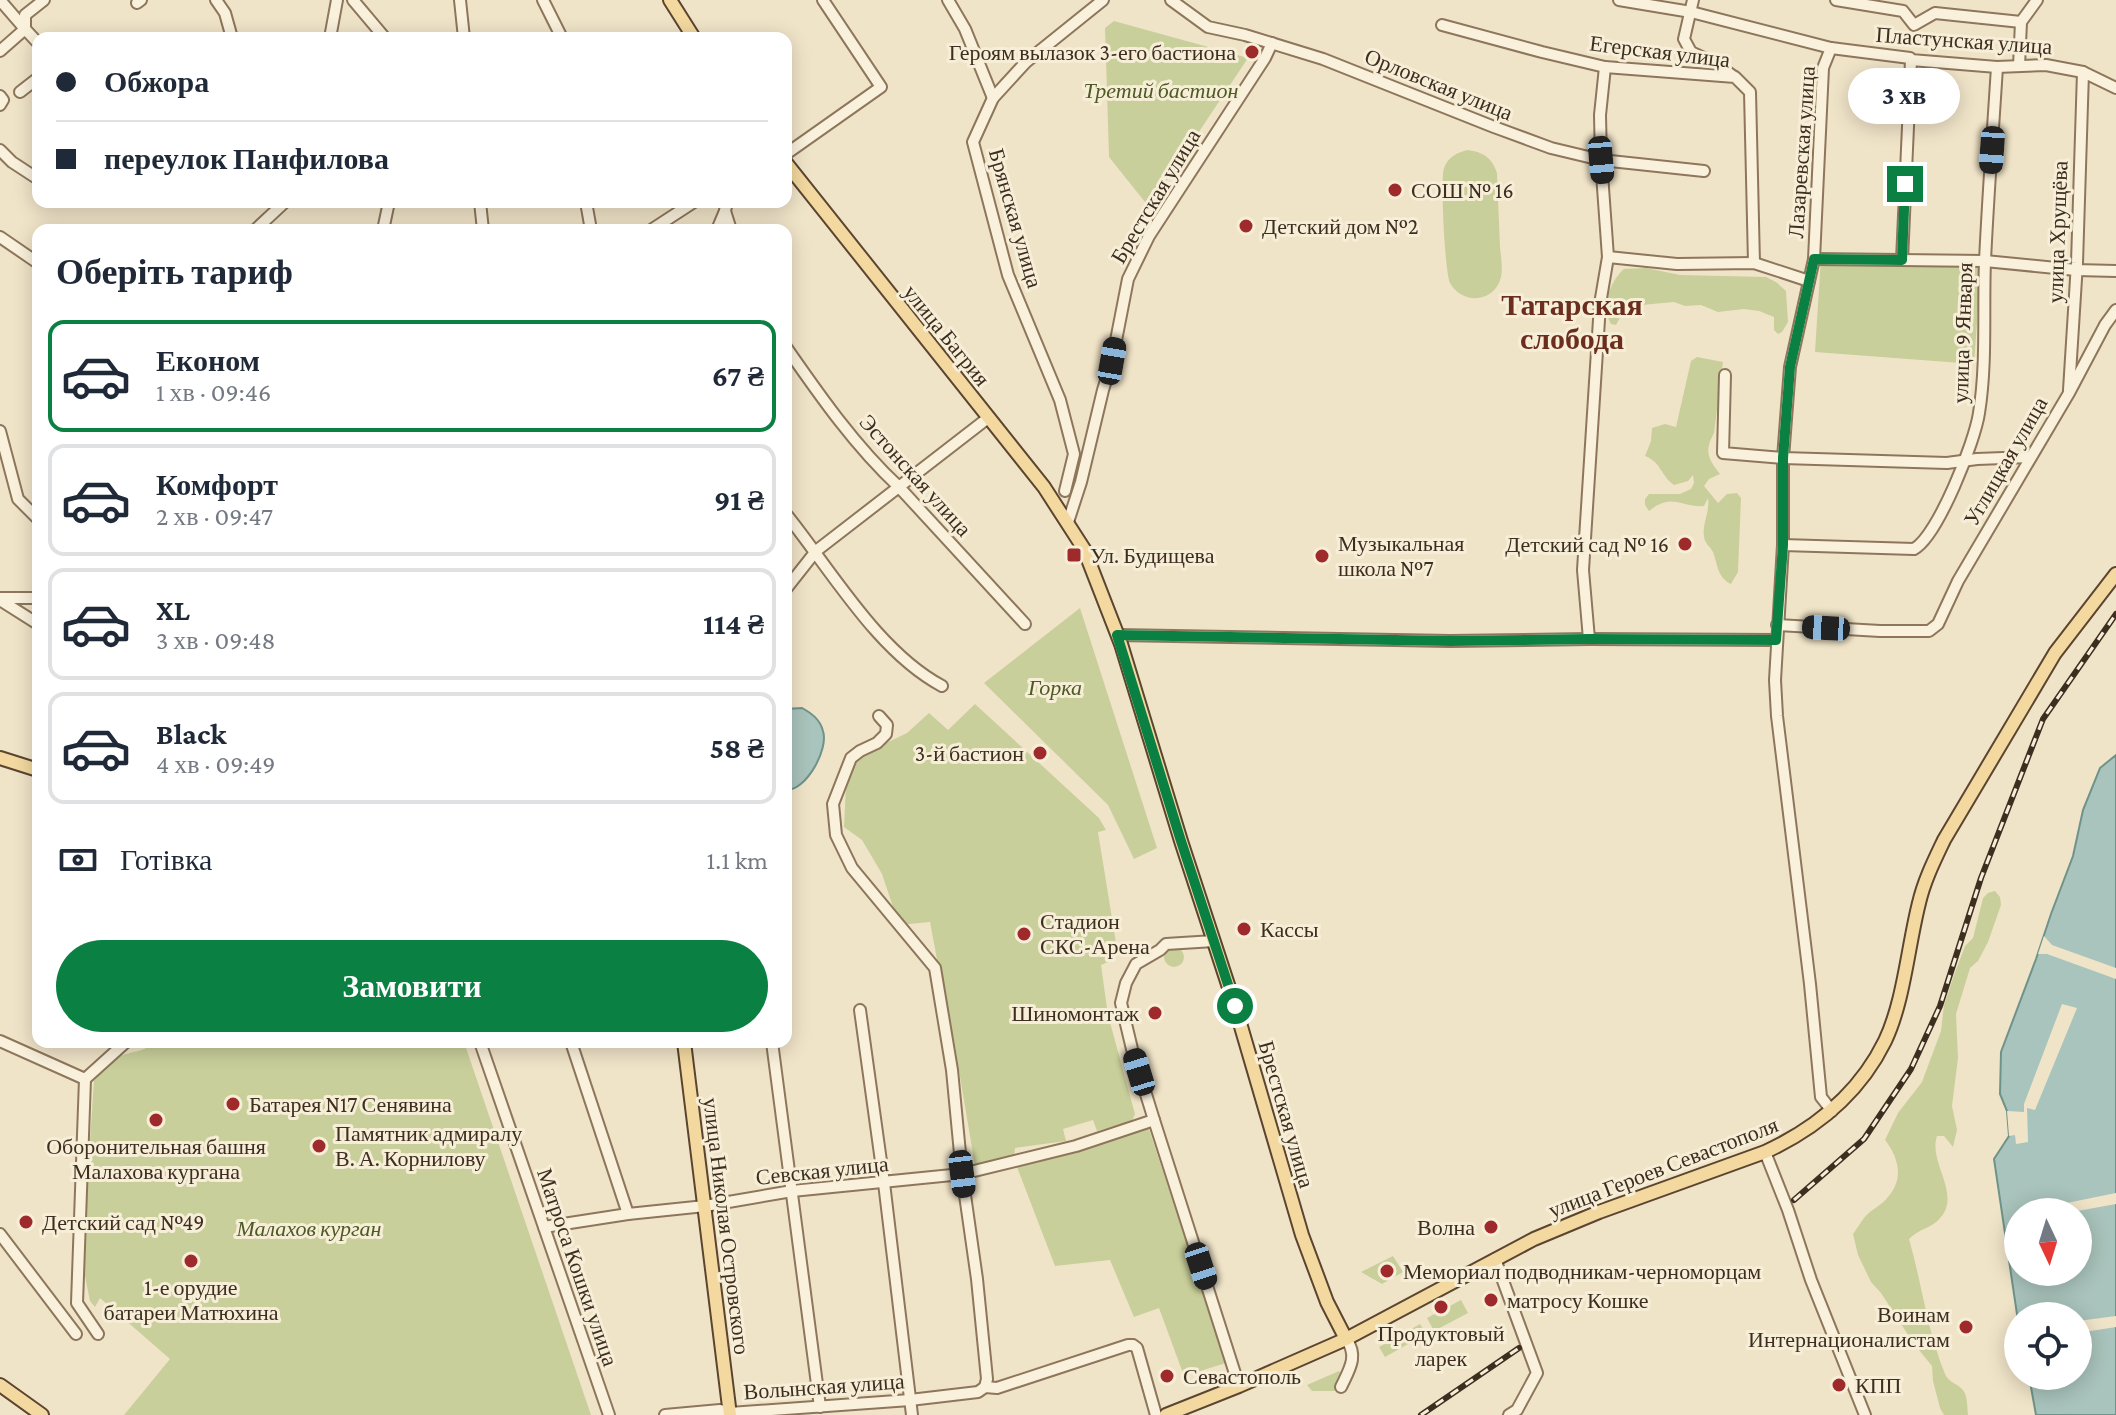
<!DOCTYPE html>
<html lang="uk">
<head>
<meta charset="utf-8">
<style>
  :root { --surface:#fff; --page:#f2f2f3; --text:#1f2937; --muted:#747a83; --line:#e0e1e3; --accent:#0b8043 }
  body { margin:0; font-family:"Crimson Pro",serif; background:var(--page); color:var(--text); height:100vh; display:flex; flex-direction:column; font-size:30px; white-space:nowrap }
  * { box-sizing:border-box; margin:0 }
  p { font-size:26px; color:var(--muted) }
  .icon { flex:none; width:44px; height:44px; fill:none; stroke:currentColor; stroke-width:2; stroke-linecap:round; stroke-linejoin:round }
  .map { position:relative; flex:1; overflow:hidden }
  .sheet { position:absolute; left:32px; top:224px; width:760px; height:824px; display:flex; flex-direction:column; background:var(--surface); border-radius:16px; box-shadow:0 4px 20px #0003 }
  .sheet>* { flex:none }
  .banner { position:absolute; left:32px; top:32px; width:760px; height:176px; border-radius:16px; box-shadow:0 4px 20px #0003; display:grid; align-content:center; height:176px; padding:0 24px; background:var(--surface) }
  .needle { width:52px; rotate:176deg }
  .fabs { position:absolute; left:2004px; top:1198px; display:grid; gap:16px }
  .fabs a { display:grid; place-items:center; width:88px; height:88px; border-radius:50%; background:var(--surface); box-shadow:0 4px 20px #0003; font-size:40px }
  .end { position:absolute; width:36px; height:36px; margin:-18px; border:10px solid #0b8043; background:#fff; box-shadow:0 0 0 4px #fff }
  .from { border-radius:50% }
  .bubble { position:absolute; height:56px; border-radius:28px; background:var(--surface); box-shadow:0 4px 20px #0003; font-size:26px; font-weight:700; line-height:56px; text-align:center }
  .car { position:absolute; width:24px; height:48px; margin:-24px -12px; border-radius:10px; box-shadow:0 0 6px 2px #0007; background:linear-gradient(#222 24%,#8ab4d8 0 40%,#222 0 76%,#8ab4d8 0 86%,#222 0) }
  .banner b { display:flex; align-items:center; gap:28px; height:76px; font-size:30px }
  .banner b+b { border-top:2px solid var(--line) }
  .banner i { width:20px; height:20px; background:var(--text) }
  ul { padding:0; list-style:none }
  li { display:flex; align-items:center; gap:24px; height:112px; margin:0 16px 12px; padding:0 8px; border:4px solid var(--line); border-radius:16px }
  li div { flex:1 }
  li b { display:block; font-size:30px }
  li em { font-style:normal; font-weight:700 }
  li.current { border-color:var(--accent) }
  li>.icon { width:72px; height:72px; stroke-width:1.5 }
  h2 { padding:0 24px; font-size:36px; line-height:96px }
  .pay { display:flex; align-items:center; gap:20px; height:88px; padding:0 24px; font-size:30px }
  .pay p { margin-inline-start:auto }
  .button { display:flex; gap:16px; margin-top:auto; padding:16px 24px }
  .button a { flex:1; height:92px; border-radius:48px; background:var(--accent); color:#fff; font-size:32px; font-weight:700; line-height:92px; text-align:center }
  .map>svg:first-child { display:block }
</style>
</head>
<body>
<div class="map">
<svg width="2116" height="1415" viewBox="0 0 2116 1415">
  <rect width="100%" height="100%" fill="#f0e4c8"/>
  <g fill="#c9cf9b">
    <polygon points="1114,21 1248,58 1149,207 1109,157 1105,28"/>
    <path d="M1467 150C1484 152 1492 158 1497 173 1498 198 1499 222 1500 247 1501 257 1503 268 1501 277 1495 303 1462 305 1450 283 1445 274 1440 178 1444 168 1448 157 1457 153 1467 150Z"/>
    <polygon points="1821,257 1981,268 1974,364 1815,352"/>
    <path d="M1646 268 1680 275 1766 277 1776 282 1786 291 1788 322 1782 332 1778 334 1774 330V317L1759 311 1744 309 1718 312 1701 305 1685 306 1674 302 1642 305 1634 304 1623 312 1616 325 1611 324C1610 321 1606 315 1606 312 1604 298 1614 277 1624 269Z"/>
    <path d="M1697 357 1723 362 1714 433C1704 452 1708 458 1720 474L1709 479 1704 486 1718 503 1727 494 1737 493 1741 498 1738 572 1731 584C1717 577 1718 565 1713 552 1710 546 1704 543 1704 536 1702 524 1710 512 1708 498L1704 506C1681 508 1673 492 1649 511L1645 505V499L1649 494H1680L1691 489 1694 483 1693 475 1688 481 1674 485C1660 475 1662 463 1645 456L1651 441 1652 428 1665 424 1676 427 1691 361Z"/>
    <polygon points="1080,608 1157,848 1134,859 1108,805 984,683"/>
    <polygon points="975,704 1099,818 1106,830 1098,832 1116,943 1106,945 1108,962 1101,965 1108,1015 1135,1114 1132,1121 1097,1131 1093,1120 1063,1129 1066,1141 1015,1148 1014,1156 1009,1159 975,1166 953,1035 951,1034 930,922 899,925 882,874 862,840 844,827 846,784 855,758 907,733 929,713 948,730"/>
    <path d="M1995 891 2000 897 2001 905 1988 942 1978 961 1970 968 1956 1014 1958 1058 1952 1106 1957 1130 1953 1147 1944 1136H1937C1928 1162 1961 1193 1941 1217 1933 1228 1918 1229 1909 1239 1922 1284 1927 1330 1945 1374 1949 1383 1957 1383 1963 1390 1968 1397 1967 1407 1968 1415H1944L1940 1408 1933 1381 1932 1366 1914 1344 1881 1293 1871 1282 1858 1255 1853 1234C1857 1229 1860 1223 1864 1218 1870 1210 1881 1206 1888 1197 1904 1179 1899 1158 1885 1140L1898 1113 1922 1082 1941 1031 1944 1005 1954 975 1965 946 1973 938 1983 898 1988 893Z"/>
    <circle cx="1174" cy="957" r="10"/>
    <path d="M155 1042H464L591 1415H124L170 1359 100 1298 95 1307 90 1301 82 1261 94 1080C101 1071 107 1062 118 1057 134 1050 140 1054 155 1042Z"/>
    <polygon points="1148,1126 1226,1363 1184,1376 1159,1308 1134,1317 1110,1260 1055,1266 1017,1167 1076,1146"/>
    <polygon points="1393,1256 1403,1272 1382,1284 1361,1272"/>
    <polygon points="1461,1300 1468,1313 1434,1331 1427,1318"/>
    <polygon points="1420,1324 1426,1334 1385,1357 1379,1347"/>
    <polygon points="1339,1371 1342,1376 1335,1391 1312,1391 1307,1385"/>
  </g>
  <g fill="#a9c4bc" stroke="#6f938a" stroke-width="2" fill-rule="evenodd">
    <path d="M802 708C811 713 820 719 823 731 829 749 806 791 786 790V709Z"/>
    <path d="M2116 755V1415H2036L2029 1376H2078V1316H2018V1321L1994 1159 2009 1136 2007 1111 2000 1094 2001 1052 2036 959 2051 914 2073 856 2083 810 2100 768ZM2018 1212H2078V1272H2018Z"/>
  </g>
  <g fill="#f0e4c8">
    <polygon points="2044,936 2052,945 2116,968 2116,979 2047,954 2038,954"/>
    <polygon points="2062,1004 2077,1008 2035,1110 2027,1108 2028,1142 2016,1144 2015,1135 2009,1136 2007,1111 2024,1112 2024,1104"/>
    <polygon points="2116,1193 2116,1204 2072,1212 2028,1212 2042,1208"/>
    <polygon points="2116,1316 2116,1327 2078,1333 2078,1321"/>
  </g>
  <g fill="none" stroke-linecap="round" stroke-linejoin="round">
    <g stroke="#8d765c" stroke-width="14">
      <g id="minor">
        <polyline points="0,0 25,29"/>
        <polyline points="216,0 225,13 232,38"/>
        <polyline points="353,0 385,38"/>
        <polyline points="460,0 464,38"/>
        <polyline points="543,0 562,38"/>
        <polyline points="948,0 965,29 993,98"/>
        <polyline points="1171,0 1208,27 1245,35 1323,59 1494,127 1551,148 1601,160 1704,171"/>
        <polyline points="1619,0 1691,12 1831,48 1910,58 1911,60 1997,67 2046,65 2083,72 2116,88"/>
        <polyline points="1693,0 1684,39 1691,52 1715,63 1733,76"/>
        <polyline points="1836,0 1903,11 1914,25 1935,13 2021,22"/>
        <polyline points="137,3 141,0"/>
        <polyline points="1442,25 1542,52 1605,67 1735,77 1750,92 1754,263"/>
        <polyline points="25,29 25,15 44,0"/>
        <polyline points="330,38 337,0"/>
        <polyline points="1831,48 1823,68 1814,259 1790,367 1783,458 1783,545 1775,680 1777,716 1810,984 1821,1097 1832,1111"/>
        <polyline points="0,51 25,29 38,43"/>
        <polyline points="2019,66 2021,22 2037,0"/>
        <polyline points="20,92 38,78"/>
        <polyline points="0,96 3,100 0,105"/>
        <polyline points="0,150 12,162 38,179"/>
        <polyline points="786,154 881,87 823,0"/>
        <polyline points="480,202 483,230"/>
        <polyline points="586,202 591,230"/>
        <polyline points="727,202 725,211 731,230"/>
        <polyline points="255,230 285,202"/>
        <polyline points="383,230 389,202"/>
        <polyline points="651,230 694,202"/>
        <polyline points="717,230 725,211"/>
        <polyline points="0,237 38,263"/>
        <polyline points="1608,257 1677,264 1754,263 1809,281"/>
        <polyline points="1814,259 1985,261 2076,270 2116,271"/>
        <polyline points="1902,260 1911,60"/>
        <path d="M786 347C820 396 855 446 899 487L1025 624"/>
        <polyline points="1725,375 1723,453 1783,458 1947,463 1977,459 2030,457"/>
        <polyline points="2069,390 2077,263 2083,72"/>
        <polyline points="0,431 18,499 38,519"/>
        <polyline points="1065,491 1074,454 1060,400 1008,275 973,142 993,98 1026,62 1103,0"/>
        <path d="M786 514C831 570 878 652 942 686"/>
        <polyline points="1068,522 1081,482 1103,390 1112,361 1128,279 1149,236 1265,58 1272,43"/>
        <path d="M1783 545 1914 549C1938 536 1975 441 1979 413 1987 363 1983 311 1985 261 1988 196 1993 131 1997 67"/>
        <polyline points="786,589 816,551 988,418"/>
        <polyline points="0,598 38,598"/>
        <polyline points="0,600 38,624"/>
        <polyline points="1777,625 1880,631 1929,631 1938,624 1958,581 2069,393 2105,325 2116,310"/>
        <polyline points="1117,635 1450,641 1589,639 1776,640"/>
        <polyline points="1589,639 1583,570 1600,304 1608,257 1601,160 1600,115 1605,67"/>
        <polyline points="879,716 887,725 886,734 877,743 860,751 851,758 833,804 836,835 852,868 935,968 952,1070 962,1174 977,1279 987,1379 985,1387"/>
        <polyline points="1214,941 1166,944 1160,950 1136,964 1126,983 1121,1003 1132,1049 1154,1120 1239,1386"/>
        <polyline points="860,1010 884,1183 912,1415"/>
        <polyline points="0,1041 85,1079"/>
        <polyline points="480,1042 609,1415"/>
        <polyline points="571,1042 628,1214"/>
        <polyline points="772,1042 820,1407"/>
        <polyline points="85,1079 77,1303 98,1334"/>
        <polyline points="85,1079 126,1042"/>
        <polyline points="1765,1152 1788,1210 1811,1280 1865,1415"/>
        <polyline points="544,1227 628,1214 705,1206 792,1191 962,1174 1076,1146 1154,1120"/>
        <polyline points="0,1234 76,1334"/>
        <polyline points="1495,1259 1537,1373 1517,1410 1509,1415"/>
        <polyline points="985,1387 997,1388 1128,1345 1133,1345 1137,1348 1156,1415"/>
        <path d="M1341 1387C1349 1370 1359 1356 1346 1339"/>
        <polyline points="665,1415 720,1410 730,1413 910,1400 978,1392 985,1387"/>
      </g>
    </g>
    <g stroke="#5b4430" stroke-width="16">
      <g id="major">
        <polyline points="670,0 694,38"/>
        <polyline points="786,163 1044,487 1084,549 1121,644 1181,841 1235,1006 1302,1235 1327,1302 1346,1339"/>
        <polyline points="0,758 38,770"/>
        <polyline points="684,1042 730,1415"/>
        <polyline points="0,1385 42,1415"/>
        <path d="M1166 1415 1239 1386 1346 1339 1534 1239 1599 1212 1765 1152C1817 1128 1859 1094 1885 1041 1904 1001 1908 946 1919 903 1924 881 1934 861 1944 840L2055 653 2116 574"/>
      </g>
    </g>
    <use href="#minor" stroke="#faf1dc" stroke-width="10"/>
    <use href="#major" stroke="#f3d9a0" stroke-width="12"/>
    <g stroke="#3d2e20" stroke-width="6">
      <g id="rail">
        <polyline points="1794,1200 1864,1139 1911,1069 1940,1006 1981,878 2043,719 2116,614"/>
        <polyline points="1421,1415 1519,1348"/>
      </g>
    </g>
    <use href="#rail" stroke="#f7eed8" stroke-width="3" stroke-dasharray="9" stroke-linecap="butt"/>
  </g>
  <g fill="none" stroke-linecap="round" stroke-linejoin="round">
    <polyline stroke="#0b8043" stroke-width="10" points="1235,1006 1181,841 1117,635 1450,641 1589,639 1776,640 1783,545 1783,458 1790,367 1814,259 1902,260 1905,184"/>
  </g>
  <g fill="#9e2a2b" stroke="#f7eed8" stroke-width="3">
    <circle cx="1252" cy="52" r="8"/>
    <circle cx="1395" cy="190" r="8"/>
    <circle cx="1246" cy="226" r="8"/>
    <circle cx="1685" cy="544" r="8"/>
    <rect x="1066" y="547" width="16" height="16" rx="4"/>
    <circle cx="1322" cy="556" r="8"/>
    <circle cx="1040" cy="753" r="8"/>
    <circle cx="1244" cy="929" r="8"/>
    <circle cx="1024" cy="934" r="8"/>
    <circle cx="1155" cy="1013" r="8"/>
    <circle cx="233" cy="1104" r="8"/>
    <circle cx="156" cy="1120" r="8"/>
    <circle cx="319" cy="1146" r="8"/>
    <circle cx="26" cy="1222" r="8"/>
    <circle cx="1491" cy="1227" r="8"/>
    <circle cx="191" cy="1261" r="8"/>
    <circle cx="1387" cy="1271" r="8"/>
    <circle cx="1491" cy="1300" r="8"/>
    <circle cx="1441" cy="1307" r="8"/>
    <circle cx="1966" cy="1327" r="8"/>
    <circle cx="1167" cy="1376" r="8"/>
    <circle cx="1839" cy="1385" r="8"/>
  </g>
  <g text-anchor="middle" stroke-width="6" stroke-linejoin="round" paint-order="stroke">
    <g font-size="22" fill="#3d2e20" stroke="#f7eed8">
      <text transform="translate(1964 40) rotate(4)" y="8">Пластунская улица</text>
      <text transform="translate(1660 51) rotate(7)" y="8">Егерская улица</text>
      <text transform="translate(1439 84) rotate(22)" y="8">Орловская улица</text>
      <text transform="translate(1801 152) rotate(-86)" y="8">Лазаревская улица</text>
      <text transform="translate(1155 196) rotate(-59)" y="8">Брестская улица</text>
      <text transform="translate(1016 218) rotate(74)" y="8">Брянская улица</text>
      <text transform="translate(2057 232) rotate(-88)" y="8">улица Хрущёва</text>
      <text transform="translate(1962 333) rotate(-88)" y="8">улица 9 Января</text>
      <text transform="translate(947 335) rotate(51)" y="8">улица Багрия</text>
      <text transform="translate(2005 461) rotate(-60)" y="8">Углицкая улица</text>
      <text transform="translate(916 475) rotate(48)" y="8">Эстонская улица</text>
      <text transform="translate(1287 1114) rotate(74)" y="8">Брестская улица</text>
      <text transform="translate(1663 1167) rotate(-21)" y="8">улица Героев Севастополя</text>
      <text transform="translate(822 1170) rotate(-6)" y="8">Севская улица</text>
      <text transform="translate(727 1226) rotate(83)" y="8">улица Николая Островского</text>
      <text transform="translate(578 1267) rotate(71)" y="8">Матроса Кошки улица</text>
      <text transform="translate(824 1386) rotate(-4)" y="8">Волынская улица</text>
    </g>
    <g font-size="22" fill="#3d2e20" stroke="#f7eed8" text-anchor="start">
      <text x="1236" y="60" text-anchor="end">Героям вылазок 3-его бастиона</text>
      <text x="1411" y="198">СОШ № 16</text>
      <text x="1262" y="234">Детский дом №2</text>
      <text x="1338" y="551">Музыкальная<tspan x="1338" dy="25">школа №7</tspan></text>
      <text x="1669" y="552" text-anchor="end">Детский сад № 16</text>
      <text x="1090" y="563">Ул. Будищева</text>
      <text x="1024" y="761" text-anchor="end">3-й бастион</text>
      <text x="1040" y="929">Стадион<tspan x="1040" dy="25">СКС-Арена</tspan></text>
      <text x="1260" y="937">Кассы</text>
      <text x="1139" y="1021" text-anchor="end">Шиномонтаж</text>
      <text x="249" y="1112">Батарея N17 Сенявина</text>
      <text x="335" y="1141">Памятник адмиралу<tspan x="335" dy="25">В. А. Корнилову</tspan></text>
      <text x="156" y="1154" text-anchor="middle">Оборонительная башня<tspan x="156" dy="25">Малахова кургана</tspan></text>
      <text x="42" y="1230">Детский сад №49</text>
      <text x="1475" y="1235" text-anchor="end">Волна</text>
      <text x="1403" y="1279">Мемориал подводникам-черноморцам</text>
      <text x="191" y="1295" text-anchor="middle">1-е орудие<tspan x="191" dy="25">батареи Матюхина</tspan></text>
      <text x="1507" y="1308">матросу Кошке</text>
      <text x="1950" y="1322" text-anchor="end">Воинам<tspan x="1950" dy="25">Интернационалистам</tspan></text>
      <text x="1441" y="1341" text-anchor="middle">Продуктовый<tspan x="1441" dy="25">ларек</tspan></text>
      <text x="1183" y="1384">Севастополь</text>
      <text x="1855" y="1393">КПП</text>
    </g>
    <g font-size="22" font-style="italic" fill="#4d5a26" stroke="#f7eed8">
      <text x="1161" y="98">Третий бастион</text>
      <text x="1055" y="695">Горка</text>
      <text x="309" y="1236">Малахов курган</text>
    </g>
    <g font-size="30" font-weight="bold" fill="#6b2e1e" stroke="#f7eed8">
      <text x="1572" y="315">Татарская<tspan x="1572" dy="34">слобода</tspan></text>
    </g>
  </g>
</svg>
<div class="fabs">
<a><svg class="needle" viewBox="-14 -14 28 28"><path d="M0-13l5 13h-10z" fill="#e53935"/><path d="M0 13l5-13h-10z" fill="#747a83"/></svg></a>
<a><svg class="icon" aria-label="locate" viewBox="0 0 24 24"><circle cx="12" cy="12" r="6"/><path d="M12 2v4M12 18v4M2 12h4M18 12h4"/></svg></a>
</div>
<i class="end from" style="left:1235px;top:1006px"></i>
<i class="end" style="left:1905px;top:184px"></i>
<div class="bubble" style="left:1848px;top:68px;width:112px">3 хв</div>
<i class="car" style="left:1992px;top:150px;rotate:184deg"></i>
<i class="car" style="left:1601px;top:160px;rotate:175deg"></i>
<i class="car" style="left:1112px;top:361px;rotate:10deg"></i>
<i class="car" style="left:1826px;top:628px;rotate:273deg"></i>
<i class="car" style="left:1139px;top:1072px;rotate:343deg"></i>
<i class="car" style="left:962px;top:1174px;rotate:173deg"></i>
<i class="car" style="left:1201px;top:1266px;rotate:162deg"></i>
<div class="banner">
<b><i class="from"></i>Обжора</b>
<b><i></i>переулок Панфилова</b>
</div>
<section class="sheet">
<h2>Оберіть тариф</h2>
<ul>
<li class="current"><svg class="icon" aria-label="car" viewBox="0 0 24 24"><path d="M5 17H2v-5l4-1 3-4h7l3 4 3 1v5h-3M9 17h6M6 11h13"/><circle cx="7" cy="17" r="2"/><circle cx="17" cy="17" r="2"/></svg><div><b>Економ</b><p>1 хв · 09:46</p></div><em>67 ₴</em></li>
<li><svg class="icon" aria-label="car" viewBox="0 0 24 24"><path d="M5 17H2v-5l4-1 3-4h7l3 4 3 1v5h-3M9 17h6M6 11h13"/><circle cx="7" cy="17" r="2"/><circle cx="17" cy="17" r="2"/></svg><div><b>Комфорт</b><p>2 хв · 09:47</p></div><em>91 ₴</em></li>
<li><svg class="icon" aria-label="car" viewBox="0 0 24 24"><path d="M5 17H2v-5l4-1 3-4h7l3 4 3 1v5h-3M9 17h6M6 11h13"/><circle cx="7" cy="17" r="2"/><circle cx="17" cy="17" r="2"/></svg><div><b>XL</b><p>3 хв · 09:48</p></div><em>114 ₴</em></li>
<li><svg class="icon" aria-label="car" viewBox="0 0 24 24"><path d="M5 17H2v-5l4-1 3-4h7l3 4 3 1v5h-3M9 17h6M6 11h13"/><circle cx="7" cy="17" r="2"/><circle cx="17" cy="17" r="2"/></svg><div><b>Black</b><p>4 хв · 09:49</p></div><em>58 ₴</em></li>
</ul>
<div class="pay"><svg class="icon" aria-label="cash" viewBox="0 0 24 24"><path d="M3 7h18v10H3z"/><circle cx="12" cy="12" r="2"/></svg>Готівка<p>1.1 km</p></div>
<div class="button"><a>Замовити</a></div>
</section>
</div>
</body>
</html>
